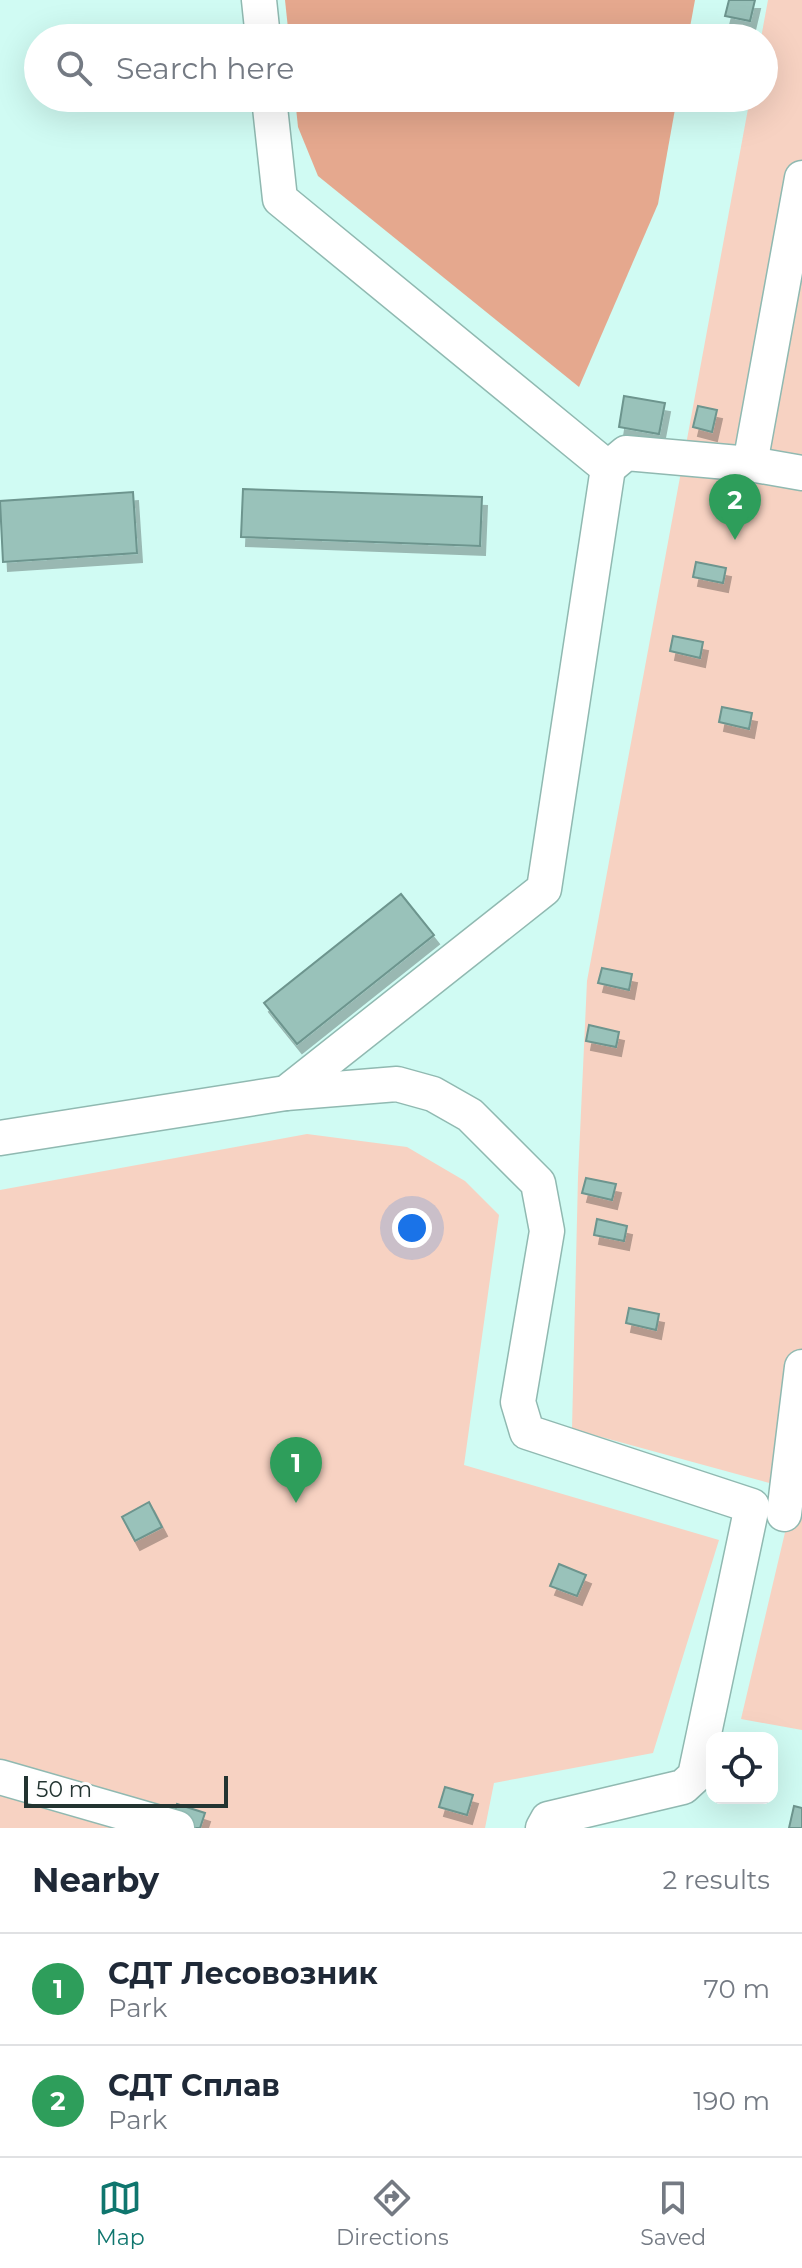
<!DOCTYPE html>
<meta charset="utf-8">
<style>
:root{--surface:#fff;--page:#f2f2f3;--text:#1f2937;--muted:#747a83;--line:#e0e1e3;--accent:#0f766e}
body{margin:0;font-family:Montserrat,sans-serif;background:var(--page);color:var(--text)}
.controls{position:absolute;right:24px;bottom:24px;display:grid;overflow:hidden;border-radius:16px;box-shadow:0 8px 32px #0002}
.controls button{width:72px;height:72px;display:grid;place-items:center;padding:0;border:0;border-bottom:2px solid var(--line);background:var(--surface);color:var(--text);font:40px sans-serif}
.scale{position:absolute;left:24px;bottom:20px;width:204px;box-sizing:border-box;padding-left:8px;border:4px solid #233431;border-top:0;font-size:22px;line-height:28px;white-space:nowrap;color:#233431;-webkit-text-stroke:6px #fefefe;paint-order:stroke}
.you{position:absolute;left:412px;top:1228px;width:28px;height:28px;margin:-20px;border:6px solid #fff;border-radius:50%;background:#1a73e8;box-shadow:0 0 0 12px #1a73e833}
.badge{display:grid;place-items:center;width:52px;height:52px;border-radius:50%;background:var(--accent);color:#fff;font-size:26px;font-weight:700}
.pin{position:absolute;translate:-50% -66px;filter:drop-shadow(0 2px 4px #0008)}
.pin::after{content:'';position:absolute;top:42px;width:28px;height:24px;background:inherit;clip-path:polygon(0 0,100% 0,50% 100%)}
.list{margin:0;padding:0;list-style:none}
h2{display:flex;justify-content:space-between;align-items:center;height:104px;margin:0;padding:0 32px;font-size:34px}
h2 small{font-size:26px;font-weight:400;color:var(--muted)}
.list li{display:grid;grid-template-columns:52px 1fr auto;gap:24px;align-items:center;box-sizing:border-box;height:112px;padding:0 32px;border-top:2px solid var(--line)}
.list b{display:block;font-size:30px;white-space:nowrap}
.list p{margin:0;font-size:26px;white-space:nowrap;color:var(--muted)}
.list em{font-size:26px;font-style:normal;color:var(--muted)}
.icon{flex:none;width:44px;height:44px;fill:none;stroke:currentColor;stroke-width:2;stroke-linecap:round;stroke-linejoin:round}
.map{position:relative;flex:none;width:802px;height:1828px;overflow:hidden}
.search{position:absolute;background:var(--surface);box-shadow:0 8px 32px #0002;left:24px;right:24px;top:24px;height:88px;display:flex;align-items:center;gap:20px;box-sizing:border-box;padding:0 28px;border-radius:44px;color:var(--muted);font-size:30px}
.sheet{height:328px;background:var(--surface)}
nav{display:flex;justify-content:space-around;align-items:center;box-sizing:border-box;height:112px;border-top:2px solid var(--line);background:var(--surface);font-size:22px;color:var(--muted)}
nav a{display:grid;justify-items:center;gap:4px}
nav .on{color:var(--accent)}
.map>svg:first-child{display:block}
.green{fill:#f7d2c2}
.forest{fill:#e5a88e}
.building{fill:#99c2ba;stroke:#6d958e;stroke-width:2;filter:url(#shadow)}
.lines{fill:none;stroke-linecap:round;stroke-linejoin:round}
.minor-casing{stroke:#90b9b1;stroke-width:37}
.minor{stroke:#fff;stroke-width:34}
</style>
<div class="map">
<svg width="802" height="1828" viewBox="0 0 802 1828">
<defs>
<filter id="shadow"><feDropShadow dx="5" dy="9" stdDeviation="0" flood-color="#0004"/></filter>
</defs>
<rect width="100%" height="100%" fill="#d0fbf3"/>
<!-- green -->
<g class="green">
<path d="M768,0H802V1730L741,1719L795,1490L572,1429L578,1177L587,981L750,98H764V38H761Z"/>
<path d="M307,1134L407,1147L465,1181L499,1215L464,1465L719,1540L653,1753L494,1783L485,1828H0V1190Z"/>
</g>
<!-- forest -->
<g class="forest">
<path d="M285,0H695L688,38H289Z"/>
<path d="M295,98H677L658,204L579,387L318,176L298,127Z"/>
</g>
<!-- building -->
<g class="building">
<path d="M729,0H755L750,21L725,16Z"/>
<path d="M624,396L665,403L659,434L619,427Z"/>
<path d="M698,406L717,410L712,432L693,427Z"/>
<path d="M243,489L482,497L480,546L241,537Z"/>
<path d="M133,492L137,553L3,562L0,501Z"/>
<path d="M696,562L726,568L723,583L693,577Z"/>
<path d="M673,636L703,642L700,658L670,651Z"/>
<path d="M722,707L752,713L749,729L719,722Z"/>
<path d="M401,894L434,935L297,1044L264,1003Z"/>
<path d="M602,968L632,974L629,990L598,983Z"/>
<path d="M589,1025L619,1032L616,1047L586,1041Z"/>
<path d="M586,1178L616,1184L612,1200L582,1193Z"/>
<path d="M597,1219L627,1226L624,1241L594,1235Z"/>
<path d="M629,1308L659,1314L656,1330L626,1323Z"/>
<path d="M149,1502L162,1527L135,1541L122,1517Z"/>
<path d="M559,1564L586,1575L577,1596L550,1586Z"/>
<path d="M445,1787L473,1795L467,1815L439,1807Z"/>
<path d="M177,1804L205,1813L200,1828H185L171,1824Z"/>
<path d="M794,1806L802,1808V1828H789Z"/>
</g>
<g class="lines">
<defs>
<g id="minor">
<path d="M259,0L263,38"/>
<path d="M750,464L802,178"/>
<path d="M608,468L626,453L750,464L802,473"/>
<path d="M286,1093L397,1084L433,1094L470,1115L538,1183L547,1231L518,1402L527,1432L752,1506L695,1776L683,1787L548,1819L543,1828"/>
<path d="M0,1138L286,1093L544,889L608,468L280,199L269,98"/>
<path d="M784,1514L802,1367"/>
<path d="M0,1777L177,1828"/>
</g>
</defs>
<!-- minor casing -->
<use href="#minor" class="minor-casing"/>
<!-- minor -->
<use href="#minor" class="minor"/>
</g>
</svg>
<div class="controls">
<button><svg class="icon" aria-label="locate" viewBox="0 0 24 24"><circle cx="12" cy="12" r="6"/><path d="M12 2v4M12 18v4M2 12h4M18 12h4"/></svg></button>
</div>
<div class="scale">50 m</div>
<div class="you"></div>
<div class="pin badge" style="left:296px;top:1503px;background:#2e9e5b">1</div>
<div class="pin badge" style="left:735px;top:540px;background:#2e9e5b">2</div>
<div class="search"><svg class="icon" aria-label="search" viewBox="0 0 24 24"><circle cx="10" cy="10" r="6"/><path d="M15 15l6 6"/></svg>Search here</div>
</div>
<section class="sheet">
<h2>Nearby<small>2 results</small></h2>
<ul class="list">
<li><span class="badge" style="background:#2e9e5b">1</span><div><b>СДТ Лесовозник</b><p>Park</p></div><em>70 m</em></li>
<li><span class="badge" style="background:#2e9e5b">2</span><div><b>СДТ Сплав</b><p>Park</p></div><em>190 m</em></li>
</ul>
</section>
<nav>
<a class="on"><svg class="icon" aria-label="map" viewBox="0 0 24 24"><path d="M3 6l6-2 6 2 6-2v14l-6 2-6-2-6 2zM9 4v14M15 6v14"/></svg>Map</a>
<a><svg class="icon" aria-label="directions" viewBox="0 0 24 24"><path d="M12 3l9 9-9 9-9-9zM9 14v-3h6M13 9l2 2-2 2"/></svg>Directions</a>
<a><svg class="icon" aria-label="saved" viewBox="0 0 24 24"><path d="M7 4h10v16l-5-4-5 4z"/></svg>Saved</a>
</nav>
